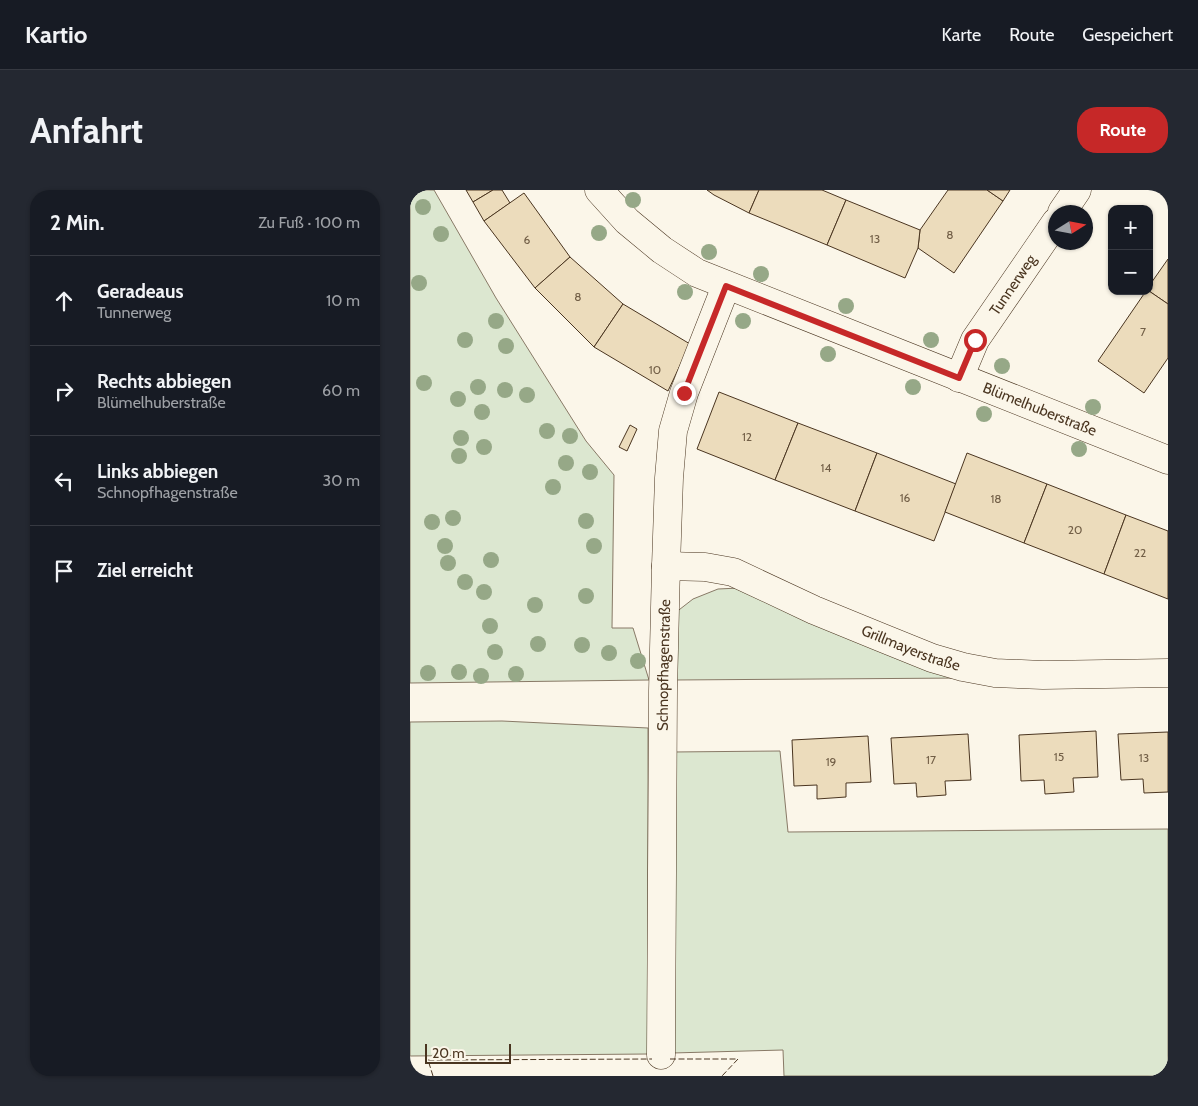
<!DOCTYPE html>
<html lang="de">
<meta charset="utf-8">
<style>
:root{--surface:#171b24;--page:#242831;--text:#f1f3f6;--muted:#9ea1a6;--line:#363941;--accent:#c62828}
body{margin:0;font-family:Cabin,sans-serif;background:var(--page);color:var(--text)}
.controls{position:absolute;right:15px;top:15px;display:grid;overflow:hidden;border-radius:10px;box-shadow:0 1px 4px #0004}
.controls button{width:45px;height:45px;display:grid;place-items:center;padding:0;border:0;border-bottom:1px solid var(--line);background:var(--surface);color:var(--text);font:25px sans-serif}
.compass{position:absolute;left:638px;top:15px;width:45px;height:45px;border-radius:50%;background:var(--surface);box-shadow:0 1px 4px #0004;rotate:79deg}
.scale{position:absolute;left:15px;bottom:12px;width:86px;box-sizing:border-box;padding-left:5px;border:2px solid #4a3520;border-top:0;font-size:14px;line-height:18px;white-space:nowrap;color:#4a3520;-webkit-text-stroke:4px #fbf6e9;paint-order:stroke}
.stop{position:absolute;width:15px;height:15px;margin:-11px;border:4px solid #c62828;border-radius:50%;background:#fff}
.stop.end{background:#c62828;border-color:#fff;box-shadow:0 1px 5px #0008}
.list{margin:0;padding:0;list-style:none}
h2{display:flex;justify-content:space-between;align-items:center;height:65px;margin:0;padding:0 20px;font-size:21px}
h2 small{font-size:16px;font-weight:400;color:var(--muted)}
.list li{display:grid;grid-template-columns:32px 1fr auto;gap:15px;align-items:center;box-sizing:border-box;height:90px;padding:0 20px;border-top:1px solid var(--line)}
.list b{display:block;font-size:19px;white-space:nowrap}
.list p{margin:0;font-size:16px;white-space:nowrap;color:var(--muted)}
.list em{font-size:16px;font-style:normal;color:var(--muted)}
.icon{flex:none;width:28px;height:28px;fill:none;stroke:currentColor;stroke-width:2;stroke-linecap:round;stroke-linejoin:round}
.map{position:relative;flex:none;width:758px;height:886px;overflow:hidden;border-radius:20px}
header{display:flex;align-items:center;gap:30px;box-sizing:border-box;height:70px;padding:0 25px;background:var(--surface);border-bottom:1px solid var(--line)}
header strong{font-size:24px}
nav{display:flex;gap:28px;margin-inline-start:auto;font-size:18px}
.intro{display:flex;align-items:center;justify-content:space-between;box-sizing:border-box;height:120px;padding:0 30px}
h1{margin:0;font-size:35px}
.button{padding:12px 22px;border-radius:20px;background:var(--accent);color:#fff;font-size:18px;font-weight:700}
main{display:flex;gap:30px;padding:0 30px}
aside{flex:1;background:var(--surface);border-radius:20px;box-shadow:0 1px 4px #0004}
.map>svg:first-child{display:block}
.green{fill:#dce7d0;stroke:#887966}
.building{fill:#ecdcbc;stroke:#4a3520}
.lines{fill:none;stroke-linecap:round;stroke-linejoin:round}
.minor-casing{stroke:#4a3520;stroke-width:29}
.minor{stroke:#fbf6e9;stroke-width:28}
.fence{stroke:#4a3520;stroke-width:1;stroke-dasharray:6 2.5;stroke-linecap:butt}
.tree{fill:#96a887}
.route{stroke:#c62828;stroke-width:6}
.labels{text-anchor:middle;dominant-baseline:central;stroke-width:4;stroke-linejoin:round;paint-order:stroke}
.number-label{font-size:12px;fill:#725f47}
.street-label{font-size:15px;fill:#4a3520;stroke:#fbf6e9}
</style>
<header>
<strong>Kartio</strong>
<nav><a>Karte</a><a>Route</a><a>Gespeichert</a></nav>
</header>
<div class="intro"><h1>Anfahrt</h1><a class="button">Route</a></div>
<main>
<aside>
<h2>2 Min.<small>Zu Fuß · 100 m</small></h2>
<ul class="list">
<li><svg class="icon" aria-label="ahead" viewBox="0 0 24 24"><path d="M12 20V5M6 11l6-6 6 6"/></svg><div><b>Geradeaus</b><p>Tunnerweg</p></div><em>10 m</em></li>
<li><svg class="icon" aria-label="right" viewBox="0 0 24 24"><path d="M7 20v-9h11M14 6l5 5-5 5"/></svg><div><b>Rechts abbiegen</b><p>Blümelhuberstraße</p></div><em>60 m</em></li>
<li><svg class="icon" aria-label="left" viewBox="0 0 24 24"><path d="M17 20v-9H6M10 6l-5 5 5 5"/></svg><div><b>Links abbiegen</b><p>Schnopfhagenstraße</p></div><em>30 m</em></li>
<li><svg class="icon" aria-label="arrive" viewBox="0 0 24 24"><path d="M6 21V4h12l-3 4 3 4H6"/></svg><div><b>Ziel erreicht</b></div></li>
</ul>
</aside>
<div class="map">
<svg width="758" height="886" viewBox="0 0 758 886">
<rect width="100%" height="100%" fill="#fbf6e9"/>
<!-- green -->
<g class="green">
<path d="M0,0H24L86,108L176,251L204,285L202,438H223L239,490L0,493Z"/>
<path d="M329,398L554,488L264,490L265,423L283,409L308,399Z"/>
<path d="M92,531L238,538V864L0,866V532Z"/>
<path d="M370,561L378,642L758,639V886H374L373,860L262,863V562Z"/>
</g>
<!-- building -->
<g class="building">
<path d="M56,0H83L63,12Z"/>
<path d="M83,0H92L100,13L74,31L63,12Z"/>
<path d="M297,0H349L339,23L304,5Z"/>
<path d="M349,0H412L436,10L417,55L339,23Z"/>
<path d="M538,0H577L593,11L544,83L508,58L510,40Z"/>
<path d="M577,0H600L593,11Z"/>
<path d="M114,3L160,67L125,98L74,31Z"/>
<path d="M436,10L510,40L508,58L495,88L417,55Z"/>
<path d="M160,67L213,114L184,157L125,98Z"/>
<path d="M758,69V114L739,101V96Z"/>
<path d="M736,101H739L758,114V168L734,203L688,171Z"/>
<path d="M213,114L280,154L258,201L184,157Z"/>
<path d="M309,202L388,233L365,290L287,259Z"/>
<path d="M388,233L467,263L445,321L365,290Z"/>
<path d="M220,235L227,239L217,261L209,257Z"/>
<path d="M467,263L546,294L524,351L445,321Z"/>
<path d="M557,263L637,294L614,353L535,322Z"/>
<path d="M637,294L716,325L694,384L614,353Z"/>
<path d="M716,325L758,341V409L694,384Z"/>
<path d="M686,541L688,587L663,588L664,602L635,604L634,590L611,591L609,545Z"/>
<path d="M758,542V602L734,603L733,589L711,590L708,544Z"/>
<path d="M558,544L561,590L535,591L536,605L507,607L506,593L484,594L481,548Z"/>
<path d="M458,546L461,592L436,593V607L407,609V595L384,596L382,550Z"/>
</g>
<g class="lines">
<defs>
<g id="minor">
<path id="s1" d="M189,0L217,31L252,60L287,83L758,270"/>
<path d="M652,22L667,0"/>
<path id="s2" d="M549,188L565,150L646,32"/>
<path id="s3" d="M256,376L295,377L323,382L404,420L470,447L522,468L553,477L585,483L633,485L758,483"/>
<path id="s4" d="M251,865L253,501L256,376L259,288L263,241L274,203L316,96"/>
</g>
</defs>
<!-- minor casing -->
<use href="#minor" class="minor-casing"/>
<!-- minor -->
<use href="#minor" class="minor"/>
<!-- fence -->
<g class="fence">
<path d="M260,869H328L312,886"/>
<path d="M23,886L18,870L242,869"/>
</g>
</g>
<!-- trees -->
<g class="tree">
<circle cx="223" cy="10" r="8"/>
<circle cx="13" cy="17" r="8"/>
<circle cx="189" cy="43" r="8"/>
<circle cx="31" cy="44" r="8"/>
<circle cx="299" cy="62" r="8"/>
<circle cx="351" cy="84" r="8"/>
<circle cx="9" cy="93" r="8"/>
<circle cx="275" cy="102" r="8"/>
<circle cx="436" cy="116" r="8"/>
<circle cx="86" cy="131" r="8"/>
<circle cx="333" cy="131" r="8"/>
<circle cx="55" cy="150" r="8"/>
<circle cx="521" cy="150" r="8"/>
<circle cx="96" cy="156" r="8"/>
<circle cx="418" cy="164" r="8"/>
<circle cx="592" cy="176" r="8"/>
<circle cx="14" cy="193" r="8"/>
<circle cx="68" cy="197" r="8"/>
<circle cx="503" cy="197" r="8"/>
<circle cx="95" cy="200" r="8"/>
<circle cx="117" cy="205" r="8"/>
<circle cx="48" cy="209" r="8"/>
<circle cx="683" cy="217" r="8"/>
<circle cx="72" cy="222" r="8"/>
<circle cx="574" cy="224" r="8"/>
<circle cx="137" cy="241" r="8"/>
<circle cx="160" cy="246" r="8"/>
<circle cx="51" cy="248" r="8"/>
<circle cx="74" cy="257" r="8"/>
<circle cx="669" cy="259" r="8"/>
<circle cx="49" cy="266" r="8"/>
<circle cx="156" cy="273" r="8"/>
<circle cx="180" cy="282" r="8"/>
<circle cx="143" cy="297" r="8"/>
<circle cx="43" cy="328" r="8"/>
<circle cx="176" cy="331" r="8"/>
<circle cx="22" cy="332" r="8"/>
<circle cx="35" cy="356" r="8"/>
<circle cx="184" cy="356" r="8"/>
<circle cx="81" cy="370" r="8"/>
<circle cx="38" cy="373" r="8"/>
<circle cx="55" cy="392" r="8"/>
<circle cx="74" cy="402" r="8"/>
<circle cx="176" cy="406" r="8"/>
<circle cx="125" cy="415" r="8"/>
<circle cx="80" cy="436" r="8"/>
<circle cx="128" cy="454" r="8"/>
<circle cx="172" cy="455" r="8"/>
<circle cx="85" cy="462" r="8"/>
<circle cx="199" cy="463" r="8"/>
<circle cx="228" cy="471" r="8"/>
<circle cx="49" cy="482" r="8"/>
<circle cx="18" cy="483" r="8"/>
<circle cx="106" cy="484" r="8"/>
<circle cx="71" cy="486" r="8"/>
</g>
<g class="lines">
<!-- route -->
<path class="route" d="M274,203L316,96L549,188L565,150"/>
</g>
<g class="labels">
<!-- number labels -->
<g class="number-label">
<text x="540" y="44">8</text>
<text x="465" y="48">13</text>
<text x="117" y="49">6</text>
<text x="168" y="106">8</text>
<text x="733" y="141">7</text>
<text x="245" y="179">10</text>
<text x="337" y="246">12</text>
<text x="416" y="277">14</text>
<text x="495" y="307">16</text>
<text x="586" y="308">18</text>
<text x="665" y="339">20</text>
<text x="730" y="362">22</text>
<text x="649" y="566">15</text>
<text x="734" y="567">13</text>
<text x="521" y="569">17</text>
<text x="421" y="571">19</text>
</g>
<!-- street labels -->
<g class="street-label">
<text stroke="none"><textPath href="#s2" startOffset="108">Tunnerweg</textPath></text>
<text stroke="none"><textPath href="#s1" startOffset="498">Blümelhuberstraße</textPath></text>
<text stroke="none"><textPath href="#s3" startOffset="261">Grillmayerstraße</textPath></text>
<text stroke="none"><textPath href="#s4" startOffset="390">Schnopfhagenstraße</textPath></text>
</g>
</g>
</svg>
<div class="controls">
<button>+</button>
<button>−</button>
</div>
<svg class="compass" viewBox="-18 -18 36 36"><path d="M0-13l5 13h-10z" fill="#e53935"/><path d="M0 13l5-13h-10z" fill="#9ea1a6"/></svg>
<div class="scale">20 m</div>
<div class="stop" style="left:565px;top:150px"></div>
<div class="stop end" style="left:274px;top:203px"></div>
</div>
</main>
